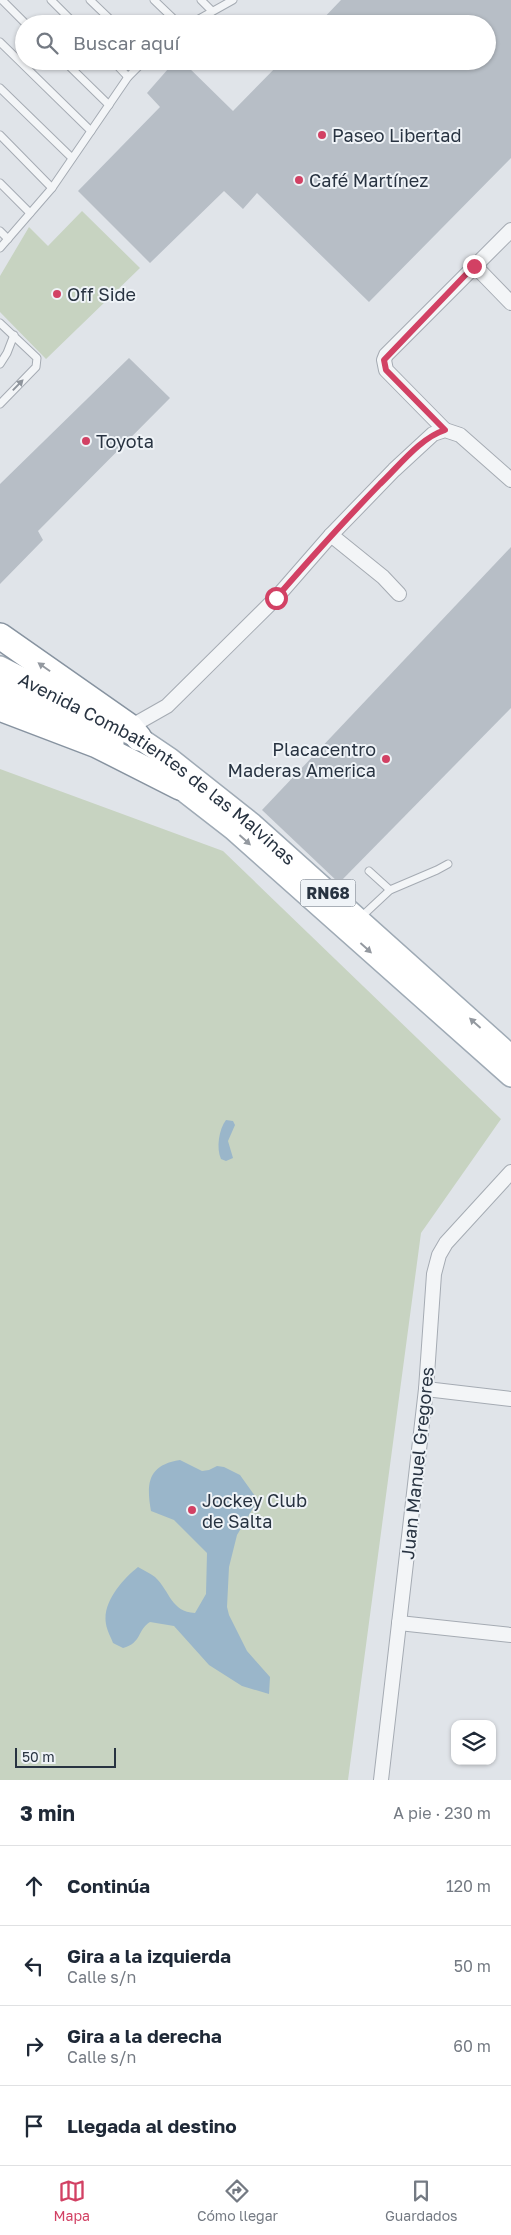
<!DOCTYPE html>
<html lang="es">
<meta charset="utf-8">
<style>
:root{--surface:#fff;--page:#f2f2f3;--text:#1f2937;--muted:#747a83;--line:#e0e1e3;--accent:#d24164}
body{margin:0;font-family:"Golos Text",sans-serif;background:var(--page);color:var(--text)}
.controls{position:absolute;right:15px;bottom:15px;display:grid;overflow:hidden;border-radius:10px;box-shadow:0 1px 4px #0004}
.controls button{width:45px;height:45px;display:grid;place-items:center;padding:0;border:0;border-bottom:1px solid var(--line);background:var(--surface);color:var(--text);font:25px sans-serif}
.scale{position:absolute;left:15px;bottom:12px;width:101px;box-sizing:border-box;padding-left:5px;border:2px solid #283341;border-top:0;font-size:14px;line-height:18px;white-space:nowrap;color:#283341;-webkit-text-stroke:4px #eff3f7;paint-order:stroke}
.stop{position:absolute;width:15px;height:15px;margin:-11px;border:4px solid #d24164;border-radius:50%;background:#fff}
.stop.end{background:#d24164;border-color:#fff;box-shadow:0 1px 5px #0008}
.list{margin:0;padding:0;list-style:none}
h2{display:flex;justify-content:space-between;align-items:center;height:65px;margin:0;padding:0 20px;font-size:21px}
h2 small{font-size:16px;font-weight:400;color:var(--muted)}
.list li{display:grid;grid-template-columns:32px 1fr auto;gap:15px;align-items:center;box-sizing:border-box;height:80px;padding:0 20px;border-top:1px solid var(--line)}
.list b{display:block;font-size:19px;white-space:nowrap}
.list p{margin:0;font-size:16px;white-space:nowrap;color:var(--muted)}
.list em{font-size:16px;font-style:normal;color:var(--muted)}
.icon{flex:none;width:28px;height:28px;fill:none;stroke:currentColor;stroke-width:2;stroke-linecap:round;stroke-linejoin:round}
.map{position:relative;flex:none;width:511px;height:1780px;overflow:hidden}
.search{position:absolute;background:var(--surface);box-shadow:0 1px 4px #0004;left:15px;right:15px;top:15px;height:55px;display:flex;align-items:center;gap:12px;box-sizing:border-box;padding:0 18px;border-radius:28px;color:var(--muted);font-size:19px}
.sheet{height:385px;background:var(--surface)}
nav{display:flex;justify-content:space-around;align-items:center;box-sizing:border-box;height:70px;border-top:1px solid var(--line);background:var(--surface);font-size:14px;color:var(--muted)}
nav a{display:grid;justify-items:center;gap:2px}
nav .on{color:var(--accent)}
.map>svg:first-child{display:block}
.green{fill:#c7d3c1}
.water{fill:#9ab6ca}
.building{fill:#b7bec6}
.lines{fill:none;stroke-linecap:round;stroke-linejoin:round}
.lane-casing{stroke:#a5abb3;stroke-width:9}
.street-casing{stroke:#a5abb3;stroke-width:16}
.primary-casing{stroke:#9faab5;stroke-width:24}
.highway-casing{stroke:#8793a0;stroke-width:28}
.lane{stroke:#f3f5f7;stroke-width:7}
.street{stroke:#f3f5f7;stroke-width:14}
.primary{stroke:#fff;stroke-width:21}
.highway{stroke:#fff;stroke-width:25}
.oneway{fill:#8e949c}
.oneway2{fill:#9499a0}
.route{stroke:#d24164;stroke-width:6}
.poi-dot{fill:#d24164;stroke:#eff3f7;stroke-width:2}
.labels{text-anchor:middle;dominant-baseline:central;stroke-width:4;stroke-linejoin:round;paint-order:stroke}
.shield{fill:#eff3f7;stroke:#646d78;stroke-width:1}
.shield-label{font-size:16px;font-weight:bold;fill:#283341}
.poi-label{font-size:18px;fill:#283341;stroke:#eff3f7;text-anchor:start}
.street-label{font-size:18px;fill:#283341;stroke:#eff3f7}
</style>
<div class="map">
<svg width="511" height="1780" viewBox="0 0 511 1780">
<rect width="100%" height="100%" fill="#e0e4e9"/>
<!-- green -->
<g class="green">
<path d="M82,211L140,268L46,359L0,312V276L29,227L48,246Z"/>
<path d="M0,769L223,851L501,1119L421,1233L348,1780H0Z"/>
</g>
<!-- water -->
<g class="water">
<path d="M226,1120L233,1121L235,1125L228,1141L233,1158L226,1161L221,1159C216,1148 219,1129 226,1120Z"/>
<path d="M180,1460L202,1471L209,1470L217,1466L224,1467L240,1475L255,1496V1505L237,1535L229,1567L227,1607L229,1615L247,1651L270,1677L269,1694L242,1686L209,1665L174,1626L150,1622C137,1630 142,1643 123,1648L113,1643C111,1637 107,1631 106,1624C102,1602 123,1579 138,1567C143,1570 150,1573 155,1577C170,1591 171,1612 195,1613L206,1594L207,1553L174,1520L151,1511C146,1483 148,1465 180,1460Z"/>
</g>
<!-- building -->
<g class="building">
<path d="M341,0H511V158L369,302L257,193L243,209L224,191L150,263L78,191L160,107L147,93L175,61H182L233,111L282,61H487V24H318Z"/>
<path d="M129,358L170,398L38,531L43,540L0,584V484Z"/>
<path d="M511,547V708L339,883L262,810Z"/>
</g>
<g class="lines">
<defs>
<g id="lane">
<path d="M2,0L26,24"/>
<path d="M51,0L75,24"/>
<path d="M90,0L115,24"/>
<path d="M154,0L179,24"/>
<path d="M201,0L212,11"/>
<path d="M190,24L233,0"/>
<path d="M0,42L91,131"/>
<path d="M64,61L109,105"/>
<path d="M113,61L128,77"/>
<path d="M0,88L72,158"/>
<path d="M0,135L52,188"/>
<path d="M0,183L30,213"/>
<path d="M0,231L8,239"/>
<path d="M0,248L52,188L128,77L144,61"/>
<path d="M0,323L37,358L36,367L0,404"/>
<path d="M0,364L7,353L14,335"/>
<path d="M369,871L390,890"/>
<path d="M360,918L390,890L437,870L448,864"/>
</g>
<g id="street">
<path d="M475,266L511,303"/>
<path d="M445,430L386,370L384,360L386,355L511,230"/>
<path d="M331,535L383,577L399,594"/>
<path d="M130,727L167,706L276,598L331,535L394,470L433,434L445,430L460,435L511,480"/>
<path d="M426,1389L511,1399"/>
<path d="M399,1623L511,1635"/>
<path d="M381,1780L426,1389L434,1274L439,1255L446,1243L511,1172"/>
</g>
<g id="primary">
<path id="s1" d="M0,667L139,738L170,759L252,824L511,1056"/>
<path d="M0,685L91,729L113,743"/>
<path d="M166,777L233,829L511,1076"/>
</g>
<g id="highway">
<path d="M0,636L130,727L139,738"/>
<path d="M0,708L97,745L180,787"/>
</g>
</defs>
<!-- lane casing -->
<use href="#lane" class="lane-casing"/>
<!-- street casing -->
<use href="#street" class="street-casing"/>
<!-- primary casing -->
<use href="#primary" class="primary-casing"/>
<!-- highway casing -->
<use href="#highway" class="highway-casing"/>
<!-- lane -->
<use href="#lane" class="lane"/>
<!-- street -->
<use href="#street" class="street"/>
<!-- primary -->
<use href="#primary" class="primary"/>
<!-- highway -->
<use href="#highway" class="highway"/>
</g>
<!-- one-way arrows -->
<defs><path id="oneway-solid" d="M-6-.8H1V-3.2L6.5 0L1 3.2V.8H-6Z" transform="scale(1.25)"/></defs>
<use class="oneway" href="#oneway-solid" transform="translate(18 385) rotate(-46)"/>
<g class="oneway2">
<use href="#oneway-solid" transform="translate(44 667) rotate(-145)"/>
<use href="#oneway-solid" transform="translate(245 840) rotate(42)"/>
<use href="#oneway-solid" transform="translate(366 948) rotate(42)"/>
<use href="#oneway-solid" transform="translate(475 1023) rotate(-138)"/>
</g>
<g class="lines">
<!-- route -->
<path class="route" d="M276,598C310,559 344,521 380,484C399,466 420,438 445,430L386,370L384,360L474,266"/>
</g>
<!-- markers -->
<g class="poi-dot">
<circle cx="322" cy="135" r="5"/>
<circle cx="299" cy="180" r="5"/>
<circle cx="57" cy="294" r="5"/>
<circle cx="86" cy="441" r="5"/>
<circle cx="386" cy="759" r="5"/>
<circle cx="192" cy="1510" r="5"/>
</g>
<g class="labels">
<!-- shield labels -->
<rect class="shield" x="300.5" y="879.5" width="55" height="27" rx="4"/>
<g class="shield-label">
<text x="328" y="893">RN68</text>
</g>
<!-- poi labels -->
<g class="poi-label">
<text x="332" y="135">Paseo Libertad</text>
<text x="309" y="180">Café Martínez</text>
<text x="67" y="294">Off Side</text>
<text x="96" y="441">Toyota</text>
<text x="376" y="749" text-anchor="end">Placacentro<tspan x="376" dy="21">Maderas America</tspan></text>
<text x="202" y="1500">Jockey Club<tspan x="202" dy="21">de Salta</tspan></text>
</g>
<!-- street labels -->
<g class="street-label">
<text stroke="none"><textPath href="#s1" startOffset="188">Avenida Combatientes de las Malvinas</textPath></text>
<text transform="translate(417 1463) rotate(-84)">Juan Manuel Gregores</text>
</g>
</g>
</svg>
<div class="controls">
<button><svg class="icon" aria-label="layers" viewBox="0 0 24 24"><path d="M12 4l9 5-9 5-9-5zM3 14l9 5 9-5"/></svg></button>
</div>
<div class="scale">50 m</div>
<div class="stop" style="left:276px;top:598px"></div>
<div class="stop end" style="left:474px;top:266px"></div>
<div class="search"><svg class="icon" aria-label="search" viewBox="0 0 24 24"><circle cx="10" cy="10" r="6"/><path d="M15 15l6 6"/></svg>Buscar aquí</div>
</div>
<section class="sheet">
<h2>3 min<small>A pie · 230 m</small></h2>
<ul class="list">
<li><svg class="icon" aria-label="ahead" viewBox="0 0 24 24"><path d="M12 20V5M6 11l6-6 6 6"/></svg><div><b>Continúa</b></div><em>120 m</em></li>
<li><svg class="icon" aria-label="left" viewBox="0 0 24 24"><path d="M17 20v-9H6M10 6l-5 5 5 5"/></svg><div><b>Gira a la izquierda</b><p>Calle s/n</p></div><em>50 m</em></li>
<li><svg class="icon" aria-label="right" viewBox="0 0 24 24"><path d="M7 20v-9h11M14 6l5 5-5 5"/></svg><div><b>Gira a la derecha</b><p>Calle s/n</p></div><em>60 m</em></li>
<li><svg class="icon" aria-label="arrive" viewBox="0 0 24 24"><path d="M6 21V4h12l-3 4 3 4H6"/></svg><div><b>Llegada al destino</b></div></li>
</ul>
</section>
<nav>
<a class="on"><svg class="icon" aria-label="map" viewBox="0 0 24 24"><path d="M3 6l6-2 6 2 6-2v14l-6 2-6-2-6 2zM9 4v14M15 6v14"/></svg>Mapa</a>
<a><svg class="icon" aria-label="directions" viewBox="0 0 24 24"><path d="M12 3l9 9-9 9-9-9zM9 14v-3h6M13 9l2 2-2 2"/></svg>Cómo llegar</a>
<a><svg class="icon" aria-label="saved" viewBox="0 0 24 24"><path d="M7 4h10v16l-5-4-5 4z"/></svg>Guardados</a>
</nav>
